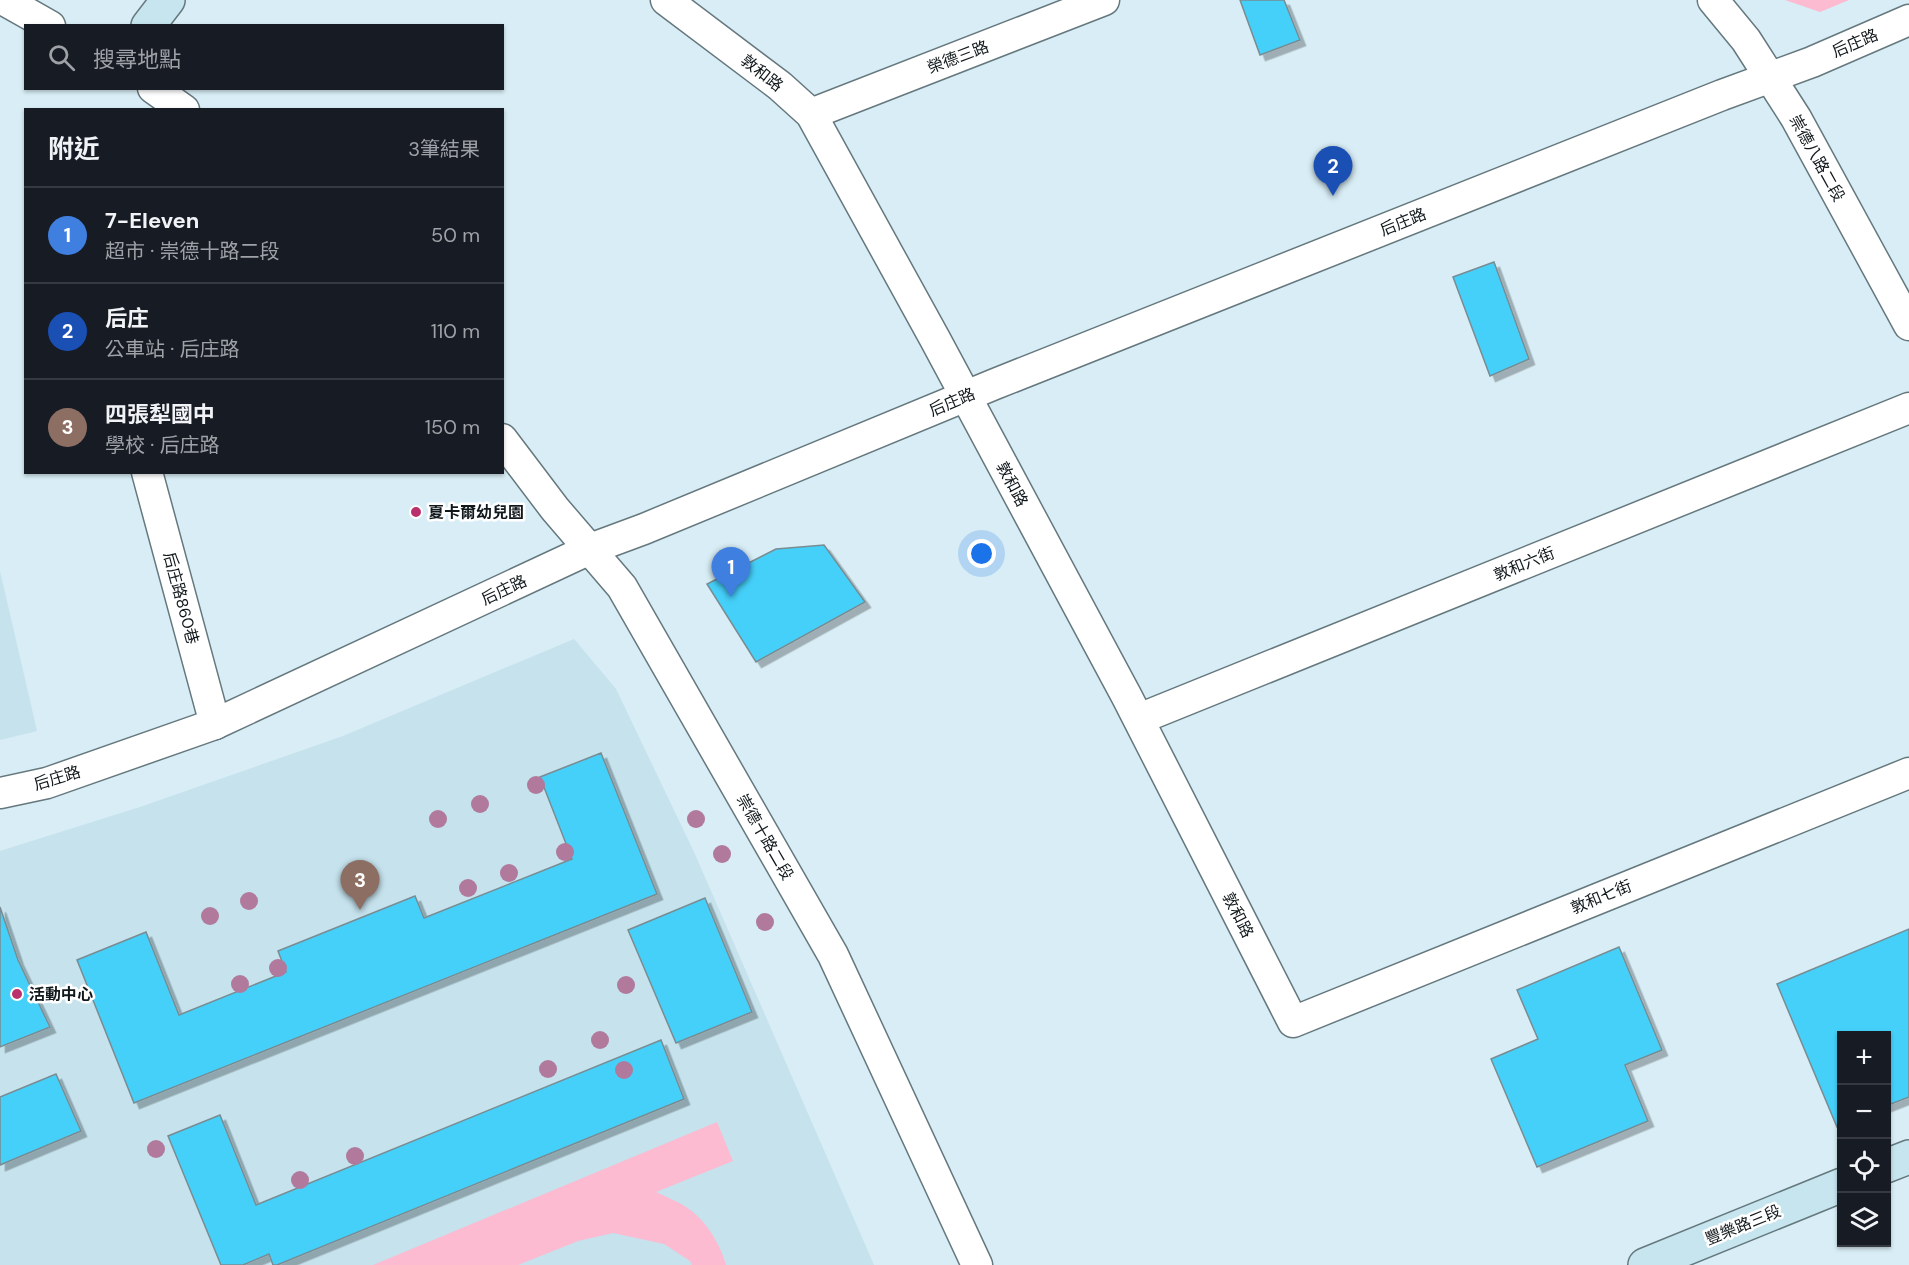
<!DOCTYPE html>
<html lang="zh-TW">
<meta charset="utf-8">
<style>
:root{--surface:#171b24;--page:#242831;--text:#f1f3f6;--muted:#9ea1a6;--line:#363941;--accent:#b45309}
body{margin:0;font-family:"DM Sans","Noto Sans TC",sans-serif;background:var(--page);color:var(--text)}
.controls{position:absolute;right:18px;bottom:18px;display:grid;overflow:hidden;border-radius:0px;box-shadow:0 2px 4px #0004}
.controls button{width:54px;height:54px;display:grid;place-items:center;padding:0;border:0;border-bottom:2px solid var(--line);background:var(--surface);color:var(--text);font:30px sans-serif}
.you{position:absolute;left:982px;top:554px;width:21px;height:21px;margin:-15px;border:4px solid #fff;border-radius:50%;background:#1a73e8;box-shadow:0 0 0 9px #1a73e833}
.badge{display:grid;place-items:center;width:39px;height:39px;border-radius:50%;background:var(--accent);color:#fff;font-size:20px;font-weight:700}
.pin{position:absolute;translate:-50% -50px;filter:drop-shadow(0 2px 3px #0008)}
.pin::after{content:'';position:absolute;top:32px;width:21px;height:18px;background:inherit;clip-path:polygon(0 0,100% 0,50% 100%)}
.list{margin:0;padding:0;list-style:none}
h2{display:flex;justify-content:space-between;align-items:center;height:78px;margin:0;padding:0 24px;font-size:26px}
h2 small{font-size:20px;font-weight:400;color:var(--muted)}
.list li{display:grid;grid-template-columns:39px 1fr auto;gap:18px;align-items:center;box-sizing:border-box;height:96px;padding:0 24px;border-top:2px solid var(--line)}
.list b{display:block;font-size:22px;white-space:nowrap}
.list p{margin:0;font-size:20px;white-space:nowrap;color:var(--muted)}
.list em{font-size:20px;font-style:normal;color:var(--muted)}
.icon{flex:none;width:33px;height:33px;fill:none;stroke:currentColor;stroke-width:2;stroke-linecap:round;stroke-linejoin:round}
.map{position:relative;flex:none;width:1909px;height:1265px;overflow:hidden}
.search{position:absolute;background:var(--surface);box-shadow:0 2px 4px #0004;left:24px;top:24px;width:480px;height:66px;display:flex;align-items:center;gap:15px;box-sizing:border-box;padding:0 21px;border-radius:0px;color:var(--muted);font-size:22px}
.panel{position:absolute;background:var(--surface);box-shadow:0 2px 4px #0004;left:24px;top:108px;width:480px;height:366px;border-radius:0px}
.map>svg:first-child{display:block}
.built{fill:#c5e2ed}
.green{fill:#fcbbd0}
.building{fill:#45d0fa;stroke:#798c93;stroke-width:1.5;filter:url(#shadow)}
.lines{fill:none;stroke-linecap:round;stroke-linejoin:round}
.street-casing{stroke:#65787e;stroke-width:33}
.secondary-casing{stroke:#65787e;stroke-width:36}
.street{stroke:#fff;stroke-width:30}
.secondary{stroke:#c6e5ee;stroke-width:33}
.tree{fill:#b1799b}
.poi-dot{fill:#b9306d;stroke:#fff;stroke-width:2}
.labels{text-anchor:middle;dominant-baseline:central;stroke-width:5;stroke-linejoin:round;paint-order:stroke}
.street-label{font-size:16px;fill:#11181b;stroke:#fff}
.poi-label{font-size:16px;font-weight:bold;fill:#11181b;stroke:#fff;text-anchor:start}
</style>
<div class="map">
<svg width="1909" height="1265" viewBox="0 0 1909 1265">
<defs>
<filter id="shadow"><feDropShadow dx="5.5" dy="5.5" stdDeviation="0" flood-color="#0004"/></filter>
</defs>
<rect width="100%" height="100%" fill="#d8edf5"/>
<!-- built -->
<g class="built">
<path d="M0,571L37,731L0,740Z"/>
<path d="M574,639L616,689L694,852L874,1265H0V851L140,807L343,736Z"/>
</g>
<!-- green -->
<g class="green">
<path d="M1785,0H1849L1820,12Z"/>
<path d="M717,1122L733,1161L656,1192C666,1197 677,1201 686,1207C705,1219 720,1243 726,1265H692L690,1261L664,1244L613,1233L578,1241L518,1265H373Z"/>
</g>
<!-- building -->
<g class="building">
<path d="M1240,0H1284L1300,40L1260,55Z"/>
<path d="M1494,262L1529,359L1490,376L1453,277Z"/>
<path d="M824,545L865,602L756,662L707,584L776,549Z"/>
<path d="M601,753L657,894L134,1103L77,960L146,932L179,1015L286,972L278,951L415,896L424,918L572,859L540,777Z"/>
<path d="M705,898L752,1012L676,1043L628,930Z"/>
<path d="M0,907L18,960L50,1027L0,1047Z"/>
<path d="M1909,929V1097L1886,1106V1036H1842V1125L1837,1127L1777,984Z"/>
<path d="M1619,947L1662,1050L1625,1065L1648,1121L1537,1167L1491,1059L1538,1039L1517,990Z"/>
<path d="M661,1040L684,1099L277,1265H273L269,1254L243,1265H221L168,1136L220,1115L256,1205Z"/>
<path d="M56,1074L81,1131L0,1165V1097Z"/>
</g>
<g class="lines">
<defs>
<g id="street">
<path d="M4,0L50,26"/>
<path d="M666,0L780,86L811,114L935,339L1127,697L1293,1022L1909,773"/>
<path d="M1713,0L1746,40L1796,118L1909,325"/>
<path d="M153,88L184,110"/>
<path d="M811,114L1104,0"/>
<path d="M502,439L555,509L622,587L833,955L977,1265"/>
<path d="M147,472L215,724"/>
<path d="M1139,719L1909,408"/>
<path d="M0,793L47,783L215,724L590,549L644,529L995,384L1722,95L1812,62L1909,20"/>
</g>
<g id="secondary">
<path d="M148,26L168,0"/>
<path d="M1886,1166L1909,1157"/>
<path d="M1645,1265L1842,1185"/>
</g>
</defs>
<!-- street casing -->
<use href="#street" class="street-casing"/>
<!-- secondary casing -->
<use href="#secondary" class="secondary-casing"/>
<!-- street -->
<use href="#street" class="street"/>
<!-- secondary -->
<use href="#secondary" class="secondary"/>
</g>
<!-- trees -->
<g class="tree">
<circle cx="536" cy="785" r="9"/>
<circle cx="480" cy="804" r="9"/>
<circle cx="438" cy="819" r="9"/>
<circle cx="696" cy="819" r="9"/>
<circle cx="565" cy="852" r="9"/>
<circle cx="722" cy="854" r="9"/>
<circle cx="509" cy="873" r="9"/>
<circle cx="468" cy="888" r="9"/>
<circle cx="249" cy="901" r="9"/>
<circle cx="210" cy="916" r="9"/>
<circle cx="765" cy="922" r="9"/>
<circle cx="278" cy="968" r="9"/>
<circle cx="240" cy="984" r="9"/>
<circle cx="626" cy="985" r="9"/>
<circle cx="600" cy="1040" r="9"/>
<circle cx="548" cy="1069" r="9"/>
<circle cx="624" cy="1070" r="9"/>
<circle cx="156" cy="1149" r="9"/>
<circle cx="355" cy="1156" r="9"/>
<circle cx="300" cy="1180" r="9"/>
</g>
<!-- markers -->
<g class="poi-dot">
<circle cx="416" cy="512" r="6"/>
<circle cx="17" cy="994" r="6"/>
</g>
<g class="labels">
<!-- street labels -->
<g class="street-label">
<text transform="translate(1855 43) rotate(-23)">后庄路</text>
<text transform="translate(958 57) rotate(-21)">榮德三路</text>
<text transform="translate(762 73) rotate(38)">敦和路</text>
<text transform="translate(1817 158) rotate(61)">崇德八路二段</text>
<text transform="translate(1403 222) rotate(-22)">后庄路</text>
<text transform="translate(952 402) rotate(-23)">后庄路</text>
<text transform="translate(1012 484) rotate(62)">敦和路</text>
<text transform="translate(1524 564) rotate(-22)">敦和六街</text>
<text transform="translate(504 590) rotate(-25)">后庄路</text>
<text transform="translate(181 598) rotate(75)">后庄路860巷</text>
<text transform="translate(57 778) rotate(-17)">后庄路</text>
<text transform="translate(765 837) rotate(60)">崇德十路二段</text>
<text transform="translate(1601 897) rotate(-22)">敦和七街</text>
<text transform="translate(1238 915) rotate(63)">敦和路</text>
<text transform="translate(1743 1225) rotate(-22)">豐樂路三段</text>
</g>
<!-- poi labels -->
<g class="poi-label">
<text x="428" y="512">夏卡爾幼兒園</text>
<text x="29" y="994">活動中心</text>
</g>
</g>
</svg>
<div class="controls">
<button>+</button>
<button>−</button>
<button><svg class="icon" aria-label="locate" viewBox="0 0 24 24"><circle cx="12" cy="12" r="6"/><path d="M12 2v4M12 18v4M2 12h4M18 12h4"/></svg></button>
<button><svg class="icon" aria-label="layers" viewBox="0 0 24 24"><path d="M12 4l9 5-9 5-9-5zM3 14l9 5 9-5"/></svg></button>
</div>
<div class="you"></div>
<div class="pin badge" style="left:731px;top:597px;background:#3f7fe0">1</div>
<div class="pin badge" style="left:1333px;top:196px;background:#1a4fb4">2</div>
<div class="pin badge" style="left:360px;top:910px;background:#8d6e63">3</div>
<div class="search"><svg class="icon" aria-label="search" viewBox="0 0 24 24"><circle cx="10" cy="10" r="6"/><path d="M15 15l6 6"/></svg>搜尋地點</div>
<section class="panel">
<h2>附近<small>3筆結果</small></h2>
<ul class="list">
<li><span class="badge" style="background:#3f7fe0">1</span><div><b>7-Eleven</b><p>超市 · 崇德十路二段</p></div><em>50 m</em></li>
<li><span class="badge" style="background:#1a4fb4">2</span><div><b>后庄</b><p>公車站 · 后庄路</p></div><em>110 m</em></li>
<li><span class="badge" style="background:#8d6e63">3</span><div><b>四張犁國中</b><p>學校 · 后庄路</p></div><em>150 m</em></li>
</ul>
</section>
</div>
